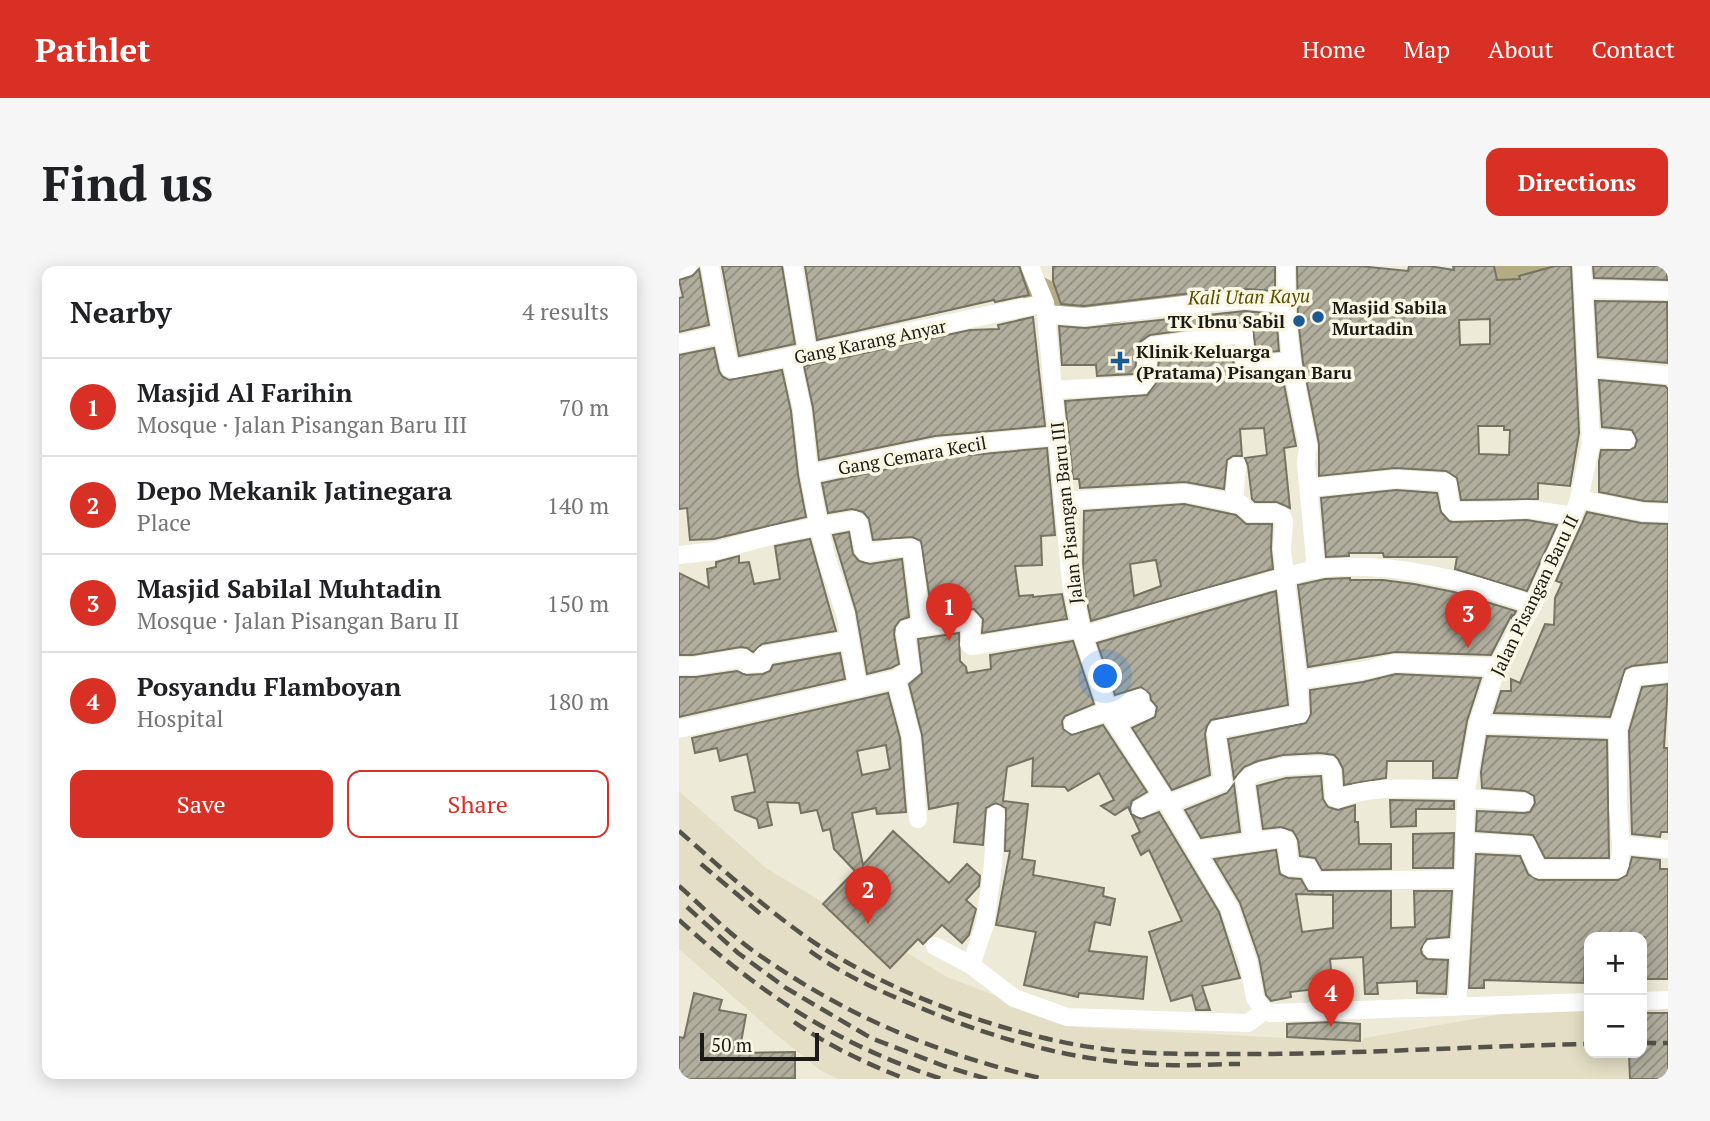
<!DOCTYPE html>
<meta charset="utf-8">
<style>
:root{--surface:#fff;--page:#f6f6f6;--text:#202124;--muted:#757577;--line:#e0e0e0;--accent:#d93025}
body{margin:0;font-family:"PT Serif",serif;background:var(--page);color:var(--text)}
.controls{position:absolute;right:21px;bottom:21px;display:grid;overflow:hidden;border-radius:14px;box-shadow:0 4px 18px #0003}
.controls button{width:63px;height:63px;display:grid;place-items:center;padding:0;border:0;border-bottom:2px solid var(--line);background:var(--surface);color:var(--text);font:35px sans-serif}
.scale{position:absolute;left:21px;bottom:18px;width:119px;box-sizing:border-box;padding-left:7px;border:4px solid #1b1a14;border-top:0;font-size:19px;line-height:24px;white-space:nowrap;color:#1b1a14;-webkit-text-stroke:5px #faf7e5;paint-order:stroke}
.you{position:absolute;left:427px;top:411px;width:24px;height:24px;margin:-18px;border:5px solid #fff;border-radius:50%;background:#1a73e8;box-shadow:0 0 0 10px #1a73e833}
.badge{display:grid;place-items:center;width:46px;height:46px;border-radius:50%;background:var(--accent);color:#fff;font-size:23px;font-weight:700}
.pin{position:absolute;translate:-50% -58px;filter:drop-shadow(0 2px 4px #0008)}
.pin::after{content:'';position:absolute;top:37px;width:24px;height:21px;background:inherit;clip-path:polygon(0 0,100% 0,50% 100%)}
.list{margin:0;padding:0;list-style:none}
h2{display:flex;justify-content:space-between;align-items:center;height:91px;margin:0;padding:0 28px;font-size:30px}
h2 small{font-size:23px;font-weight:400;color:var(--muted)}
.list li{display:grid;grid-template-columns:46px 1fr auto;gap:21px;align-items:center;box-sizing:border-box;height:98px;padding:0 28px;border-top:2px solid var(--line)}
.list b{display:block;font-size:26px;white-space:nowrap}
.list p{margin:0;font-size:23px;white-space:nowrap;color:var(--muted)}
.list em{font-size:23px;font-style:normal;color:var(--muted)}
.actions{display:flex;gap:14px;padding:21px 28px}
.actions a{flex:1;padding:16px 0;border:2px solid var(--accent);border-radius:14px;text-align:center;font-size:24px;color:var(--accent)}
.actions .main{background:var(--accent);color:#fff}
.map{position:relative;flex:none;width:989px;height:813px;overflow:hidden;border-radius:14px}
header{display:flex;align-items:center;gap:42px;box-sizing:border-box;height:98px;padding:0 35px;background:var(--accent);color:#fff}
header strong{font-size:33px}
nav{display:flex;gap:38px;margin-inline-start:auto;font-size:24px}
.intro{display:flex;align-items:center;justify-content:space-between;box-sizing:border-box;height:168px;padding:0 42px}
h1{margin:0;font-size:49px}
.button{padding:18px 32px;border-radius:14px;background:var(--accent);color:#fff;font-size:24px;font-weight:700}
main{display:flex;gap:42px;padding:0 42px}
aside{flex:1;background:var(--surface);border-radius:14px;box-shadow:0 4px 18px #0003}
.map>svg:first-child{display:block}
.built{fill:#e3dec5}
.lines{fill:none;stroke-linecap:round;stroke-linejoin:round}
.river{stroke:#b4ac83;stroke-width:28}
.building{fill:url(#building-hatch);stroke:#767363;stroke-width:2;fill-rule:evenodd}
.minor{stroke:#fff;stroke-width:18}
.rail{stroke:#545349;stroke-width:4.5;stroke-dasharray:14 7;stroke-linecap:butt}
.poi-dot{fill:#1c5b91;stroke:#faf7e5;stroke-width:2.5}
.labels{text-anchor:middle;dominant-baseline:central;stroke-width:7;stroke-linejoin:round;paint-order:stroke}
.poi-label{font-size:18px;font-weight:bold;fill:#1b1a14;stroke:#faf7e5;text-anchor:start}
.street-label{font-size:18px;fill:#1b1a14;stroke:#faf7e5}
.water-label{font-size:19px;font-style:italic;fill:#594d00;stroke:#faf7e5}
</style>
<header>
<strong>Pathlet</strong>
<nav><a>Home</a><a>Map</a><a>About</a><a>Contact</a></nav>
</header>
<div class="intro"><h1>Find us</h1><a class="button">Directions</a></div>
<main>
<aside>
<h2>Nearby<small>4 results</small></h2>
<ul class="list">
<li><span class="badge">1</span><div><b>Masjid Al Farihin</b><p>Mosque · Jalan Pisangan Baru III</p></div><em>70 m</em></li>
<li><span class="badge">2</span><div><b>Depo Mekanik Jatinegara</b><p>Place</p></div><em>140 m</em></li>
<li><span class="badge">3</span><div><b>Masjid Sabilal Muhtadin</b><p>Mosque · Jalan Pisangan Baru II</p></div><em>150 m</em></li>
<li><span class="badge">4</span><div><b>Posyandu Flamboyan</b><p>Hospital</p></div><em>180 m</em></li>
</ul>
<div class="actions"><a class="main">Save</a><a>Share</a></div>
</aside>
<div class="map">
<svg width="989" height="813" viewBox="0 0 989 813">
<defs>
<pattern id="building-hatch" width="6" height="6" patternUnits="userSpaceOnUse" patternTransform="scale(1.75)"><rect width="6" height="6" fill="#b1ae9d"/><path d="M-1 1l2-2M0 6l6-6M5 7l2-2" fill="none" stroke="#8f8d7f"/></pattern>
</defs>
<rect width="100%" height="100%" fill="#edead8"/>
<!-- built -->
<path class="built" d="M0,525L87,602L268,711L398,761L682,776L685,772L893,736H910V787H963V736H989V813H159L141,804L93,765L0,683Z"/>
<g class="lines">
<!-- river -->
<g class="river">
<path d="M325,0L353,21L400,44H432L457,39L471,33L512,32"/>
<path d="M782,24L867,0"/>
</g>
</g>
<!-- building -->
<g class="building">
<path d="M43,0H103L116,78L60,90Z"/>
<path d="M126,0H340L350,29L316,36L315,34L138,74Z"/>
<path d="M374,0H596V25L566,23L529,25L405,40L382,38L374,15Z"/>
<path d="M618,0H680L729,5L730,0H750L775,4L774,0H815L818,14L841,13L840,10L876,0H892L900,167L891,220L859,217V233L782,234L778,212L767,205L716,202L640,210V178L624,97L619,53ZM811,53V78L781,79L780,54ZM799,160H825V164H831L830,189L800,188Z"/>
<path d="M914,0H988V14L915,12Z"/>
<path d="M20,3L30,59L0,66V32L4,31L0,14L13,10Z"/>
<path d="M916,35L988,36L989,97L919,91Z"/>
<path d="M566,45L597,48L600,85L577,87L574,63L569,58L560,57L471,69L461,76L458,82L456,108L418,110L417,99H383L380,60L406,62Z"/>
<path d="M354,51L366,160L256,170L140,194L134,142L125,100L291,64L320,63L319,59Z"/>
<path d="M554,81L555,101L561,110L567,111L603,108L617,180L605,182L611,242L598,236H576L573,233L569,200L566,192L588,189L585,162L561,163L563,190H554L548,194L545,223L506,216L401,222L400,213H394L386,135L468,129L478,116L480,91Z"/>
<path d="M35,82L40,105L43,110L50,114L103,104L112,145L119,209L127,251L35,273L11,274L8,242L0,243V89Z"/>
<path d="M920,114L986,120L989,123V236L965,235L920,226V195L922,184H951L956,181L958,174L953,164L923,161Z"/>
<path d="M368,182L376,269L362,270L363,299L336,300L340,330L354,329V331L383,328L388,353L303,367L304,353L295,343L253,348L242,275L233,271L194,274L190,253L184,246L173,243L149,247L143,217L260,192Z"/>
<path d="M717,224L758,227L762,246L770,255L774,256L848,254L878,259L848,325L776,303L778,291H705L704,287H670V290L647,291L642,232Z"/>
<path d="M505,238L557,249L567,258H593L592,283L594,303L412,355L406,326L404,305L405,245ZM477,294L482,320L455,330L451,298Z"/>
<path d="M908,246L962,257L989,258V396L953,400L946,403L931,451L815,447L822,425H832V413L841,417L866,358L875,359L876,332L883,317L877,315Z"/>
<path d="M170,266L174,288L180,295L191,298L223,293L230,351L221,354L216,361L215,368L220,398L212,402L188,408L177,345L154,269Z"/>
<path d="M131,273L157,365L83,378L74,386L68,382L62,381L14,389H0V307L30,322L28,303L37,301V296L60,290V297L70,296L75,318L101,313L96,280Z"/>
<path d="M671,312V314H704L735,318L775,326L837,345L833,353V348L812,389L716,386L629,401L619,319L646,313Z"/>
<path d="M597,325L609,439L532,454L528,460L526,468L531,509L493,524L453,462L476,451L478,441L472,434L471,428L462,421L436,429L418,377Z"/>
<path d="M280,367L281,395L287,401L288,407L312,403L311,389L394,375L415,438L386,450L383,455L384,463L393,469L424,459L468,526L453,535L451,542L452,548L462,553L480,546L540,646L561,712L523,720L531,744H517L513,729L492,735L470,666L503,655L470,584L462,589L453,570L461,566L449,541L436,549L422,540L435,534L420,507L389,525L386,521L353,520L354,492L328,501L324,535L349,538L343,593L356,595L354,609L425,622L424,630L436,633L431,659L416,656L410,685L468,691L464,733L400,727L399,731L345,719L357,666L317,659L331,585H326L327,542L317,537L307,542L304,579L275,576L279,537L250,543L243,469L230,418L243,407L239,373Z"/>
<path d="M161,387L166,413L0,451V411H17L58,405L67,409L84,408L91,405L94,399Z"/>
<path d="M717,408L802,412L788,455L778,512H754V495H708L707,512L665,519L664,503L659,493L655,489L641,487L604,489L579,495L565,501L555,513L549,473L627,457L632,448L631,424L684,416Z"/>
<path d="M989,418L985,482H989V566H982L981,571L953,568L950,465L963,421Z"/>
<path d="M209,427L221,472L227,546L198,548L197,542L173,547L184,599L214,565L270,617L288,598L301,610L300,620L287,634L297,643L290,669L283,677L263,659L244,678L239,673L211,702L144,638L176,605L155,583L151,563L144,565L138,544L122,547L120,537L88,536L93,559L80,562L78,553L56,544L53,531L76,526L68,488L41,495L38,482L16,487L13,472ZM207,479L211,503L183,509L178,485Z"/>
<path d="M808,470L928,474L930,592H866L854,569L797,565L798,545L845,547L851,546L856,537L855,530L846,525L803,522L802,506Z"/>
<path d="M642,510L644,533L649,541L659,544L676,539V556H679L680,578H712V603L643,604L636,592L621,590L619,574L614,565L602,561L584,563L578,520L607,512Z"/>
<path d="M555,518L561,566L522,572L506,544L548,527Z"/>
<path d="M711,534L775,535V543H737V560L712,561Z"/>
<path d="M775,567L774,602H734V568Z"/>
<path d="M597,584L601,608L609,612L622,613L629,625H712V662L736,661L735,625H773L770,671L748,673L742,683L743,688L748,693L769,694L767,728L738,727V715L698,717L699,728H686L684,691L651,693L654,726L637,728V723L611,726L612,731L592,735L587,729L580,692L561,637L535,593ZM617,628L654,629V662L623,666Z"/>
<path d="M797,588L841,590L849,608L859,614H939L948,609L953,591L981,594V603H989V713H965V671H910V688H906L905,717L805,714V722H790Z"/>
<path d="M15,727L43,734L40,744L67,749L60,787L116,786V812L0,813V771L5,772Z"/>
<path d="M963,747H989V813H951L950,787H963Z"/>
<path d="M653,756L681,758V775L608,771V758Z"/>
</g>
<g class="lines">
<!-- minor -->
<g class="minor">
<path d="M114,0L129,89"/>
<path d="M351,0L366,37L392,317L404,370L429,445L489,538L550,641L569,696L576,732L585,745"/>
<path d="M607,0L608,54L613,99L629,180L627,197L637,304"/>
<path d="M0,3L9,0"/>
<path d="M904,23L989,25"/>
<path d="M367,48L405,51L530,36L566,34L608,38"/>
<path d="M43,68L51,102L54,103L366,37"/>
<path d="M0,78L43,68L31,0"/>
<path d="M112,92L123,143L130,208L140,260L175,254L179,256L185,285L189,287L217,282H233L243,362"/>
<path d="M909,102L989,109"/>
<path d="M374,124L463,119L467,114L469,84L473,80L562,68L565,69L566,100L613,95"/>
<path d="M911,172L947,174"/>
<path d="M130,208L258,181L378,170"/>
<path d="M630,222L717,213L766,216L769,219L771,240L775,245H815L849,243L894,250"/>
<path d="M900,233L964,246L989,247"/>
<path d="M384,235L506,227L562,238L571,247H595L602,249L605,255L603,284L619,414L682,405L716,397L818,401"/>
<path d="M555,238L558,200"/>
<path d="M0,289L36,285L95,269L140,260L148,294L166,347L179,423"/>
<path d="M404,370C461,351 519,334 578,319C600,313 622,305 645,302C718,296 787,314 854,339"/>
<path d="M0,400H15L64,392L67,398L83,397L85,389L170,374"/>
<path d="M217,413L232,470L239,553"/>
<path d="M429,443L461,432"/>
<path d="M436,456L467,444"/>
<path d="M394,458L429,445"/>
<path d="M799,458L939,463L954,411L989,407"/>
<path d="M0,463L217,413L232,403L226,366L228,363L291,354L293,356L290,378L293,380L401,362"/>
<path d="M939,463V540L942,579L989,583"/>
<path d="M787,532L845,536"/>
<path d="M489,538L544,516L537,466L539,463L621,448L619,414"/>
<path d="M462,542L484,531"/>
<path d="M574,574L566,515C578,499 631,498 650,499L653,504L655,531L659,533C694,517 749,524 787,524"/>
<path d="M786,576L848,579L859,603H938L941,598L942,579"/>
<path d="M517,584L603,572L608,575L610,601L630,602L635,615L785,613"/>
<path d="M256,680L292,699L335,732L388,751L569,757L585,745"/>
<path d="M753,683L781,682"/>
<path d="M292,699L306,658L314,598L317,548"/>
<path d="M963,735L989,734"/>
<path d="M778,740L785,613L787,524L799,458L818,401L854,339L894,250L900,233L912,177L903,0"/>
<path d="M585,745L592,747L910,736"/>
</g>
<!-- rail -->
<g class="rail">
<path d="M0,565C45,604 89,646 139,679C218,730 332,771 425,783C472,789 520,788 567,788C681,788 796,780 910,778"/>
<path d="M22,598L84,650"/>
<path d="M0,620C24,641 47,665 73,684C166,750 255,787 365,813"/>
<path d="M8,641L59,687L107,722L192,772L265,800L308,813"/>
<path d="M0,654C81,727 158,779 263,813"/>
<path d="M131,685C161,707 196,723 230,737C311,772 397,797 486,799C511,800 536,798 561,798"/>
<path d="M115,756C150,780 188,798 227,813"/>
<path d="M963,777H989"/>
</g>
</g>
<!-- markers -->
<g class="poi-dot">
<circle cx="639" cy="51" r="7"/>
<circle cx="620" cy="55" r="7"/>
<path d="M437.5 84.5h7v7h7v7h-7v7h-7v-7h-7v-7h7z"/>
</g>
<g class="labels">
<!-- poi labels -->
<g class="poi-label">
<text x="653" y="41">Masjid Sabila<tspan x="653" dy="21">Murtadin</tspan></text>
<text x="606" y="55" text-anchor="end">TK Ibnu Sabil</text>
<text x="457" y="85">Klinik Keluarga<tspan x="457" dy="21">(Pratama) Pisangan Baru</tspan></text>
</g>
<!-- street labels -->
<g class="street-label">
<text transform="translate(191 75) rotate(-12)">Gang Karang Anyar</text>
<text transform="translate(233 189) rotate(-10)">Gang Cemara Kecil</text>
<text transform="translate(387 247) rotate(-96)">Jalan Pisangan Baru III</text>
<text transform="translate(855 329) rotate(-64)">Jalan Pisangan Baru II</text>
</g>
<!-- water labels -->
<g class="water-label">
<text transform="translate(570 30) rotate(-1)">Kali Utan Kayu</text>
</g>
</g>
</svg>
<div class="controls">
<button>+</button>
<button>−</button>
</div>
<div class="scale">50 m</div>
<div class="you"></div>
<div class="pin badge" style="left:270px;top:375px">1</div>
<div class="pin badge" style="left:189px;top:658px">2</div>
<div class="pin badge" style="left:789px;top:382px">3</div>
<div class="pin badge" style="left:652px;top:761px">4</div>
</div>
</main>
